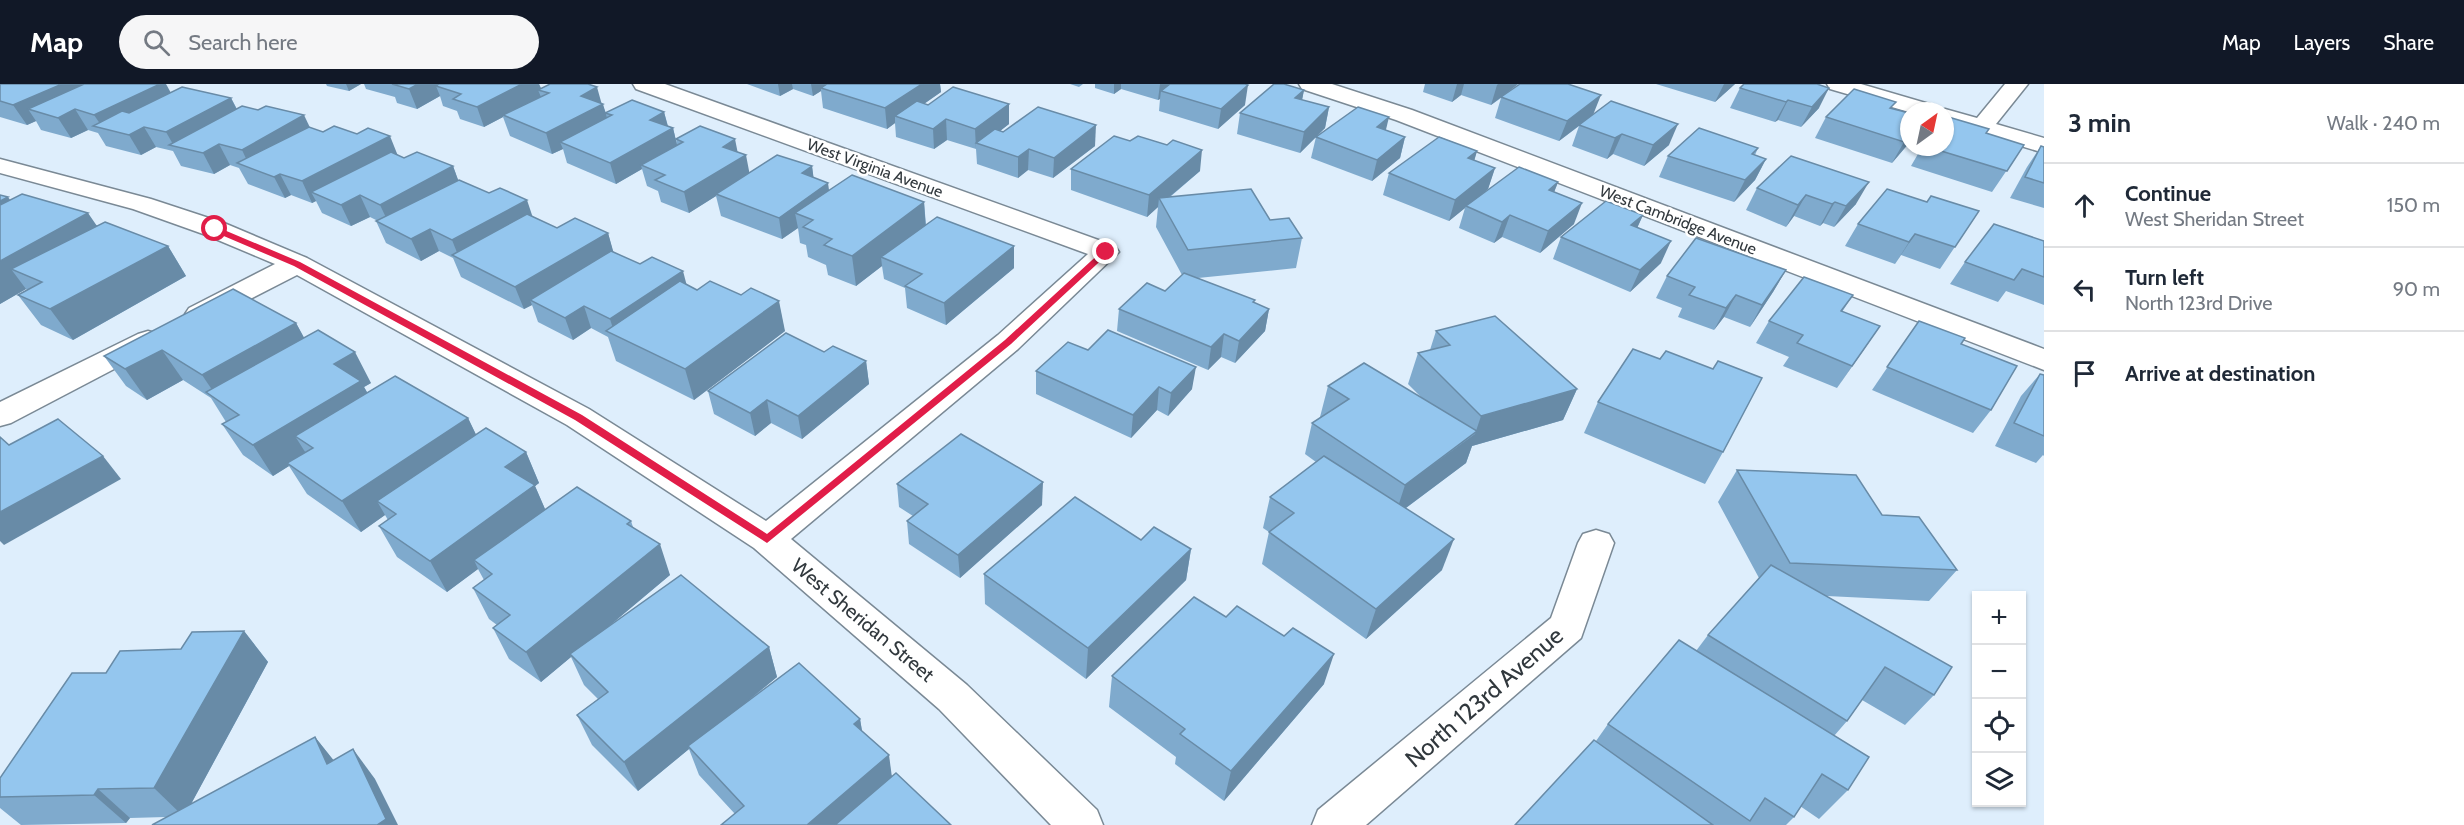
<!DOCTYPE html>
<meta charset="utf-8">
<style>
:root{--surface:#fff;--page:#f6f6f7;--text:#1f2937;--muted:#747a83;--line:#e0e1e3;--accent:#111827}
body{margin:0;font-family:Cabin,sans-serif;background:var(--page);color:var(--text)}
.controls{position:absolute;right:18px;bottom:18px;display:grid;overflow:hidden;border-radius:0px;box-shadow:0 2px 4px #0004}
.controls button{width:54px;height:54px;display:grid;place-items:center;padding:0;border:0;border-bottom:2px solid var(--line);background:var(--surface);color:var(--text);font:30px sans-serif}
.compass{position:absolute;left:1900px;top:18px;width:54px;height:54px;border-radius:50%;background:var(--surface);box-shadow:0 2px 4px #0004;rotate:33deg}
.stop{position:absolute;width:18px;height:18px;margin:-14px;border:4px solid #e11d48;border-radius:50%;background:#fff}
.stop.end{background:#e11d48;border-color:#fff;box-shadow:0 2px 6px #0008}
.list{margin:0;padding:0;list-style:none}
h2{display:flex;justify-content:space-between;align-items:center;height:78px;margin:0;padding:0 24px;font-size:26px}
h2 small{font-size:20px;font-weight:400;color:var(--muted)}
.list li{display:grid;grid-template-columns:39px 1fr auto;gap:18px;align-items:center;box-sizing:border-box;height:84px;padding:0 24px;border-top:2px solid var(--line)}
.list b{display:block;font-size:22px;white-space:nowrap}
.list p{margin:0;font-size:20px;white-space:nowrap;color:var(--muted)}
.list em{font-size:20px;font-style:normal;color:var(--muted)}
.icon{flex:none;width:33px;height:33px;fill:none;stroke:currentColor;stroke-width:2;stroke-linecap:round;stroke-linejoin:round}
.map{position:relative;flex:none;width:2044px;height:741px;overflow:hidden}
header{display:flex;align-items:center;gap:36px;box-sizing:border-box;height:84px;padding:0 30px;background:var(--accent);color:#fff}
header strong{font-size:28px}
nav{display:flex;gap:33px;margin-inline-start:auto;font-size:21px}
.search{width:420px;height:54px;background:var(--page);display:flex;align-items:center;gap:15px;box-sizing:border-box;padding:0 21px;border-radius:33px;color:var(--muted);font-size:22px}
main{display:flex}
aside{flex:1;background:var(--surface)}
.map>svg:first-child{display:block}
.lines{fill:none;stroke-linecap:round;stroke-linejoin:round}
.street-casing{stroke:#7a8995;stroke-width:3}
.street{fill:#fff;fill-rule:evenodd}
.wall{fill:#7faacd}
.shaded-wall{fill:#688ba7}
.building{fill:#94c6ee;stroke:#688ba7;stroke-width:1.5}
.route{fill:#e11d48}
.labels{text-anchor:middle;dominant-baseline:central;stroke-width:5;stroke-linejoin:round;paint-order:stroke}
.far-street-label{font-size:16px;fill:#31383d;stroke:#fff}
.street-label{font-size:20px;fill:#31383d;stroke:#fff}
.near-street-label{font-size:24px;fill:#31383d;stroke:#fff}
</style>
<header>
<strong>Map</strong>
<div class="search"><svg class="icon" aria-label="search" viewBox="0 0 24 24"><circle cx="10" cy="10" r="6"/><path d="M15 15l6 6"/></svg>Search here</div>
<nav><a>Map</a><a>Layers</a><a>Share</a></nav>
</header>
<main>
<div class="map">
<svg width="2044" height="741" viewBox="0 0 2044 741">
<rect width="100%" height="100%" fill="#deeefc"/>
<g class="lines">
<defs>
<g id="street">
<path d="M633,0H665L1115,162L1119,168L1018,265L791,455L967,601L1097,726L1103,741H1051L939,625L754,464L567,341L297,191L209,236L199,239L189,236L185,230L189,224L275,180L206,151L133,125L0,89V75L151,115L224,139L307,174L589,325L766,437L998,251L1088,170L636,5Z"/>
<path d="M1299,0H1332L1412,26L2044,265V286L1396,36L1302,5Z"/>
<path d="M1827,0H1861L1936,22L1939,27L1945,25L1977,34L2005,0H2028L1996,40L2044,54V69L1945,39V27L1909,28L1830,5Z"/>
<path d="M148,247L158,250L163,256L158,262L11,339L0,342V318L138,250Z"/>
<path d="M1596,446L1609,450L1614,459L1581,554L1366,741H1312L1318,726L1551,534L1578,459L1583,450Z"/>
</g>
</defs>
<!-- street casing -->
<use href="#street" class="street-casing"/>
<!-- street -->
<use href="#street" class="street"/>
</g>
<!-- wall -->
<g class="wall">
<path d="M0,0L170,8L231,14L237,25L310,44L404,74L453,82L458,96L533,133L557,144L608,149L613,168L687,201L785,247L694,316L616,277L608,253L591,244L573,256L538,238L532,221L524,225L461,193L453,174L439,167L421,177L386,159L376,137H378L370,133L351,142L322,129L316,117L312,119L291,111L285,114L248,100L239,84L230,81L214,90L181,82L173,67L156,63L141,71L106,62L98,49L88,46L71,54L41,46L36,37L27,41L0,33Z"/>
<path d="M326,0H361L349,7L327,2Z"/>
<path d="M364,0H539L541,4L602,20L606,29L664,28L668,42L673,44L677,61L676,55L738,68L749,89L812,82L813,93L829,106L924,118L926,141L1014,162V184L946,241L907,224L905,204L884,195L882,182L856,202L828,191L826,181L808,173L806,161L800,159L798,144L782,155L721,132L716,112L689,129L661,118L658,107L647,102L642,85L616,100L567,79L563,65L552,70L510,52L503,33L484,43L460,35L457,27L443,22L440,12L417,25L397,19L395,13L366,5Z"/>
<path d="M747,0H940L941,8L924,20L928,21L1009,20V40L1000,47L1095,62L1053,94L1028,86L1018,94L977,80L976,65L947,56L934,65L896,53L895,39L887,45L823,24L821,7L813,12L793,5L780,12Z"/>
<path d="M1070,0H1083L1079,3Z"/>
<path d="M1095,0H1245V21L1218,45L1159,27L1160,15L1158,16L1121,5L1114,10L1095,4Z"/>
<path d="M1425,0H1518L1502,13L1593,31L1669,61L1644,82L1613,70L1607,75L1572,62L1579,42L1559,57L1495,34L1501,14L1491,21L1461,11L1452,18L1423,8Z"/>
<path d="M1656,0H1735L1715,18Z"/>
<path d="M1744,0L1819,24L1801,43L1778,36L1775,38L1730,24L1740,4Z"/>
<path d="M1304,6L1302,16L1329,23L1325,44L1300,69L1237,50L1240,29Z"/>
<path d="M1892,24L1909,29V59L1892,79L1815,54L1826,33Z"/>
<path d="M1386,46L1405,53L1400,74L1372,97L1311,74L1316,53Z"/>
<path d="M1987,50L2024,61L1992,108L1911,82L1922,63H1945Z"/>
<path d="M2041,62L2044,63V124L2010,114L2027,83Z"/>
<path d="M1758,64L1755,71L1766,75L1755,96L1734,118L1659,93L1668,72Z"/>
<path d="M1477,67L1474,76L1495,84L1488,105L1480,112L1558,98L1554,108L1574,140L1540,169L1502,153L1494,159L1459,144L1465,124L1449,137L1383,111L1389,89Z"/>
<path d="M1791,72L1856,120L1834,143L1823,139L1820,142L1794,132L1786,143L1746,126L1757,104Z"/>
<path d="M1071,85L1200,87L1170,113L1270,136L1302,154L1296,184L1198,194L1269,225L1265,247L1235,279L1221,273L1208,286L1117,247L1119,225L1165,207L1182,191L1156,143L1158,123L1147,133L1071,106Z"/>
<path d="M10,116L168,162L186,192L73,256L41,241L18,211L27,206L26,205L0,220Z"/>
<path d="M1927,118L1979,127L1940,185L1901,171L1895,180L1845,162L1858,140Z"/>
<path d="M1643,131L1637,144L1661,179L1630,208L1553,175L1561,153Z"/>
<path d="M2044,157V221L2006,207L1998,218L1950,200L1965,178Z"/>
<path d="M1786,186L1773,208L1750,243L1724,233L1714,246L1678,233L1682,224L1656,214L1667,192Z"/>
<path d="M1853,211L1842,228L1880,242L1837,304L1783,282L1789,273L1756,259L1769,237Z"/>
<path d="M1919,237L1961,260L1991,326L1973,349L1872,306Z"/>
<path d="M296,239L304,254L371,299L364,303L367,308L468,334L476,351L526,368L539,399L535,402L545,425L631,437L633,443L670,491L607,544L769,563L777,593L752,614L860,635L862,647L892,692L951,741L735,730L699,691L689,665L638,707L592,661L577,631L598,615L584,601L571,573L541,598L509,575L493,544L497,541L489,535L473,504L484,496L478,485L447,508L397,473L379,442L388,436L385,431L361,448L307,410L289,382L273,392L243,371L222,340L226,338L211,314L183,296L147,316L126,302L104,272Z"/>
<path d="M1436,247L1577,305L1563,336L1472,362L1466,379L1406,424L1442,486L1366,555L1262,480L1269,448L1263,444L1270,413L1316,378L1305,370L1312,339L1321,334L1320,333L1328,302L1422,314L1408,300L1418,269L1430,266Z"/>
<path d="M1088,266L1192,305L1168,332L1157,326L1131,354L1036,310V287Z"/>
<path d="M824,268L866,277L869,300L802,355L771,339L755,352L714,330L708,307Z"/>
<path d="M1660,275L1723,368L1705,400L1584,349L1598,318Z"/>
<path d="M2040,290L2044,291V372L2043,371L2036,379L1995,362L2021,312Z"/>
<path d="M1737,386L1882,431L1957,486L1929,517L1827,512L1934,611L1905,641L1862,616L1847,637L1834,652L1848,706L1819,735L1800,722L1794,733L1786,741H1515L1596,657L1608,640L1696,567L1708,551L1759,494L1718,418Z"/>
<path d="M897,400L1042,421L960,494L909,460L907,437L913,432L899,423Z"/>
<path d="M1141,456L1191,465L1186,496L1086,595L985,520L984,490Z"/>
<path d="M244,547L268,578L191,720L315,653L333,676L375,695L166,733L130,734L126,739L21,741L0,724V694L106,589Z"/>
<path d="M1112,592L1324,600L1224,717L1175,680L1176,673L1109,623Z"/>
</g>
<!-- shaded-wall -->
<g class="shaded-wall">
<path d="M62,0H115L28,25L36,37L27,41L13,21Z"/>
<path d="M160,0H166L176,18L103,44L94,31Z"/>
<path d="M346,0H361L349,7Z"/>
<path d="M418,0H461L436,2L440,12L417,25L409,5Z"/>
<path d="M519,0H539L542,7L538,6L541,13L503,31V33L484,43L477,23Z"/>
<path d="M778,0H792L793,5L780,12Z"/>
<path d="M811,0H833L821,4V7L813,12Z"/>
<path d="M922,0H940L941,8L902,35L895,32V39L887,45L885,24Z"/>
<path d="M1114,0H1121V5L1114,10Z"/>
<path d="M1160,0H1178L1161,7L1160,15L1158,16Z"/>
<path d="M1457,0H1464L1461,11L1452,18Z"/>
<path d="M1498,0H1518L1491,21L1497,1Z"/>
<path d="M1724,0H1735L1715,18Z"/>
<path d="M1248,1L1245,21L1218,45L1221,25Z"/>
<path d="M597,3L602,21L603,20L609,41L560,58L563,65L552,70L546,49L581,12Z"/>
<path d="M1829,4L1819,24L1801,43L1812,23Z"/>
<path d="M1304,6L1300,26L1295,14Z"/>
<path d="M1601,11L1593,31L1559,57L1567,37Z"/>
<path d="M231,14L241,34L174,62L166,48Z"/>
<path d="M1788,16L1778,36L1775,38L1786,18Z"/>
<path d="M1009,20V40L982,61L976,59V65L975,45Z"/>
<path d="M1329,23L1325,44L1300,69L1304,48Z"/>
<path d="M75,25L88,46L71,54L58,34Z"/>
<path d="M664,28L669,47L673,44L678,65L641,81L642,85L616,100L610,79L650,36Z"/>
<path d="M304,31L314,52L251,85L242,66Z"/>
<path d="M1389,33L1384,54L1377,43Z"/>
<path d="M946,35L947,56L934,65L933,45Z"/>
<path d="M1678,40L1669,61L1644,82L1653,61Z"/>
<path d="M1096,41L1095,62L1053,94L1054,74Z"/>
<path d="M144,43L156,63L141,71L129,51Z"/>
<path d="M1622,50L1613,70L1607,75L1615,54Z"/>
<path d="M390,52L398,72L311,108L316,117L312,119L302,97Z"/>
<path d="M1909,52V59L1892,79L1904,58Z"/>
<path d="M1405,53L1400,74L1372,97L1377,76Z"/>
<path d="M735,55L739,75L746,71L750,92L716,110V112L689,129L684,108L723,63Z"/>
<path d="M219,60L230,81L214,90L203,69Z"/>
<path d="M1029,65L1028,86L1018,94V73Z"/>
<path d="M1202,66L1200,87L1162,119L1159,114L1158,123L1147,133L1149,111Z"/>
<path d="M1477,67L1471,88L1468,74Z"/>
<path d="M1766,75L1755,96L1734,118L1745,96Z"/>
<path d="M453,82L461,104L390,142L380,121Z"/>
<path d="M812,82L815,104L802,89Z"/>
<path d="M1495,84L1488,105L1467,123L1466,122L1465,124L1449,137L1455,116Z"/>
<path d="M280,90L291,111L285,114L274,93Z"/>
<path d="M1558,98L1550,119L1549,106Z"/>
<path d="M1869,98L1856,120L1834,143L1846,122Z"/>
<path d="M828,99L831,120L795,129L798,144L782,155L779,134Z"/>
<path d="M360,111L370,133L351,142L341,121Z"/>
<path d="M1806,111L1794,132L1786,143L1798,121Z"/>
<path d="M8,113L23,134L0,146V117Z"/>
<path d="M527,116L534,137L460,176L452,156Z"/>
<path d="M924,118L926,147L881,173L882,182L856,202L852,172Z"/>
<path d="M1835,118L1823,139L1820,142L1832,120Z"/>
<path d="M1582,119L1574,140L1540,169L1548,147Z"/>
<path d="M88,129L108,158L11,185L26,205L0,220V177Z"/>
<path d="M1510,131L1502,153L1494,159L1502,138Z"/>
<path d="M1643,131L1633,153L1631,141Z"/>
<path d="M430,145L439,167L421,177L411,155Z"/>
<path d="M608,149L614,170L530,216L532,221L524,225L515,203Z"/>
<path d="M1915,150L1895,180L1909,158Z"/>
<path d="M1671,157L1661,179L1630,208L1640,186Z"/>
<path d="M168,162L186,192L73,256L50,225Z"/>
<path d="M1014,162V184L946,241L944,219Z"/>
<path d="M1786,186L1773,208L1750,243L1762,221Z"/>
<path d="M683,187L689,210L615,251L610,235Z"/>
<path d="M1736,211L1724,233L1714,246L1726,224Z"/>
<path d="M779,217L785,247L694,316L685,285Z"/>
<path d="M584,222L591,244L573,256L565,234Z"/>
<path d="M1269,225L1265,247L1235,279L1239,257Z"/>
<path d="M296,239L313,270L219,316L202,291Z"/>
<path d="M1880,242L1865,264L1837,304L1852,282Z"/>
<path d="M1224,250L1221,273L1208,286L1211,263Z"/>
<path d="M162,266L183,296L147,316L125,285Z"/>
<path d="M355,268L371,299L364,303L378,328L313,364L295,352L307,371L287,379L289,382L273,392L253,361L334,280Z"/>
<path d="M866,277L869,300L802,355L798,332Z"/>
<path d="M1196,283L1192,305L1168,332L1171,309Z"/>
<path d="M1159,303L1157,326L1131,354L1133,331Z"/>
<path d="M1577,305L1563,336L1472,362L1466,379L1395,432L1405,401L1475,350L1481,332Z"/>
<path d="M767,316L771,339L755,352L750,329Z"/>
<path d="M468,334L483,365L377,417L385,431L361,448L342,417Z"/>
<path d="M526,368L539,399L535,402L548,432L474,476L478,485L447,508L430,477L505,383Z"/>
<path d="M103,372L121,395L4,461L0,457V428Z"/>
<path d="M1043,398L1042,421L960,494L958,471Z"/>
<path d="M1454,455L1442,486L1366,555L1376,525Z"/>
<path d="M660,460L670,491L572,573L570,570L571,573L541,598L526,568Z"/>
<path d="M1191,465L1186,496L1086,595L1088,564Z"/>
<path d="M244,547L268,578L184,733L154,704Z"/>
<path d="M769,563L777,593L690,664L688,662L689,665L638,707L624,678Z"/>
<path d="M1334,570L1324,600L1224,717L1231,687Z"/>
<path d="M860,635L865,665L854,640Z"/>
<path d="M315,653L339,683L327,680Z"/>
<path d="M353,665L375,695L398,741H377Z"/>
<path d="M889,671L893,701L847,741H807Z"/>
<path d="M98,705L130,734L126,739L94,711Z"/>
</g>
<!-- building -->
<g class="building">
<path d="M0,0H62L13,21L0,17Z"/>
<path d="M84,0H160L94,31L75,25L58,34L28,25Z"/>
<path d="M392,0H418L409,5Z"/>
<path d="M439,0H522L477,23L453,15L461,10L436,2Z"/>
<path d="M550,0H588L597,3L581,12L603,20L546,49L503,31L549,9L538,6Z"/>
<path d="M827,0H922L885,24L821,4Z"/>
<path d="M1170,0H1245L1248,1L1221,25L1161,7Z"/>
<path d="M1274,0H1284L1304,6L1295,14L1329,23L1304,48L1240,29Z"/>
<path d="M1520,0H1568L1601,11L1567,37L1501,13Z"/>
<path d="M1744,0H1817L1829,4L1812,23L1788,16L1786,18L1740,4Z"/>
<path d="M182,3L231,14L166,48L144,43L129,51L93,42L122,27L129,29Z"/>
<path d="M953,3L1009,20L975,45L946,35L933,45L895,32L917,17L928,21Z"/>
<path d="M1854,5L1896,18L1890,24L1909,29V52L1904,58L1826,33Z"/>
<path d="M632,16L664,28L650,36L673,44L610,79L560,58L612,31L605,29Z"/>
<path d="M1611,17L1678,40L1653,61L1622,50L1615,54L1579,41Z"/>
<path d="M242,22L258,26L266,22L304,31L242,66L219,60L203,69L169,61Z"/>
<path d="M1038,23L1096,41L1054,74L1029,65L1018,73L976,59L995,45L1003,48Z"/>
<path d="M1358,23L1389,33L1377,43L1405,53L1377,76L1316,53Z"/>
<path d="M1945,32L1989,45L1986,49L2024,61L2007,87L1928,63H1945Z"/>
<path d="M334,42L357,50L368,44L390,52L302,97L280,90L274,93L237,79L309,43L323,48Z"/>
<path d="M700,42L735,55L723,63L746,71L684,108L655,96L665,91L641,81L683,58L676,55Z"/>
<path d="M1699,44L1758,64L1752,70L1766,75L1745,96L1668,72Z"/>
<path d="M1114,52L1130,57L1138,52L1167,61L1173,56L1202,66L1149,111L1071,85Z"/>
<path d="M1439,53L1477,67L1468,74L1495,84L1455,116L1389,89Z"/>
<path d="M2041,62L2044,63V99L2025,93Z"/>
<path d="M391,68L404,74L417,68L453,82L380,121L360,111L341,121L311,108Z"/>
<path d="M777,71L812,82L802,89L828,99L779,134L716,110Z"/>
<path d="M1791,72L1869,98L1846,122L1835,118L1832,120L1806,111L1798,121L1757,104Z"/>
<path d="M1519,83L1558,98L1549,106L1582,119L1548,147L1510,131L1502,138L1466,122Z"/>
<path d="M852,91L924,118L852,172L824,161L832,155L803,143L813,136L795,129Z"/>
<path d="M459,96L489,109L500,104L527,116L452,156L430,145L411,155L376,137Z"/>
<path d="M1251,105L1270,136L1289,134L1302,154L1188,166L1159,114Z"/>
<path d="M1887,105L1927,118L1931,112L1979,127L1955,163L1915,150L1909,158L1858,140Z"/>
<path d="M22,110L88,129L0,177V121Z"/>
<path d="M0,111L8,113L0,117Z"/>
<path d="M1606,117L1643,131L1631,141L1671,157L1640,186L1561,153Z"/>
<path d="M527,130L557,144L575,134L608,149L515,203L452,171Z"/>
<path d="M937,133L1014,162L944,219L905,202L922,190L881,173Z"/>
<path d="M105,138L168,162L50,225L18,211L42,198L11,185Z"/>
<path d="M1994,140L2044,157V193L2022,185L2014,196L1965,178Z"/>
<path d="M1696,154L1786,186L1762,221L1736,211L1726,224L1689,211L1695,203L1667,192Z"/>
<path d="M611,167L640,180L652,173L683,187L610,235L584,222L565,234L530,216Z"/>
<path d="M1184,189L1255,216L1253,218L1269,225L1239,257L1224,250L1211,263L1119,225L1147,199L1165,207Z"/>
<path d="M1804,193L1853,211L1841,227L1880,242L1852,282L1797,259L1803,251L1769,237Z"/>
<path d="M680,197L697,206L710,197L741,211L751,204L779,217L685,285L606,247Z"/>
<path d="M233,205L296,239L202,291L162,266L125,285L104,272Z"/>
<path d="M1495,232L1577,305L1481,332L1418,269L1450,261L1436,247Z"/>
<path d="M1919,237L1965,254L1961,260L2017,282L1991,326L1887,283Z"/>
<path d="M318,246L355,268L334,280L361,297L253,361L222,340L239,331L206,308Z"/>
<path d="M1108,246L1196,283L1171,309L1159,303L1133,331L1036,287L1068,258L1088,266Z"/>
<path d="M786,249L824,268L833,262L866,277L798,332L767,316L750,329L708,307Z"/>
<path d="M1633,265L1660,275L1666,267L1713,285L1718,277L1762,294L1723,368L1598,318Z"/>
<path d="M1364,279L1477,347L1405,401L1312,339L1349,315L1328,302Z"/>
<path d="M2040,290L2044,291V352L2014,339Z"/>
<path d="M395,292L468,334L342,417L287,379L313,364L295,352Z"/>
<path d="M58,335L103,372L0,428V353L9,361Z"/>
<path d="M486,344L526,368L505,383L535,401L430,477L379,442L396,430L377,417Z"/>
<path d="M961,350L1043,398L958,471L907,437L928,420L897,400Z"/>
<path d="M1324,372L1454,455L1376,525L1269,448L1294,429L1270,413Z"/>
<path d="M1737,386L1856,391L1882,431L1919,433L1957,486L1790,479Z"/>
<path d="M577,403L631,437L627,440L660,460L526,568L493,544L510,531L473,504L492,490L474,476Z"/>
<path d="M1075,413L1141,456L1154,443L1191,465L1088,564L984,490Z"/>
<path d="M1771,481L1952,583L1934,611L1885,583L1847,637L1708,551Z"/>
<path d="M681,491L769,563L624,678L577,631L608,608L570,570Z"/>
<path d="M1194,513L1226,533L1237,522L1284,552L1293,544L1334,570L1231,687L1180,650L1185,645L1112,592Z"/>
<path d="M244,547L154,704L98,705L94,711L0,713V694L72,589H106L120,567L181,565L192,548Z"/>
<path d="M1679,556L1869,673L1848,706L1822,690L1794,733L1765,714L1750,737L1608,640Z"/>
<path d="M799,579L860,635L854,640L889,671L807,741H721L744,722L688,662Z"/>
<path d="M315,653L327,680L353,665L386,735L377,741H152Z"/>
<path d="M1594,656L1713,741H1515Z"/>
<path d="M896,689L951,741H835Z"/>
</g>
<!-- route -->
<path class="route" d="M212,143H217L300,178L582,331L767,450L1005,256L1103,166L1110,168L1011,260L767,459L575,336L294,182L212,147Z"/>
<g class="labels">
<!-- far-street labels -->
<g class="far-street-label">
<text transform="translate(875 84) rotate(20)">West Virginia Avenue</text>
<text transform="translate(1678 136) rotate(21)">West Cambridge Avenue</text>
</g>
<!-- street labels -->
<g class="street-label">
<text transform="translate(863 536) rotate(40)">West Sheridan Street</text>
</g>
<!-- near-street labels -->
<g class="near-street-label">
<text transform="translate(1484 613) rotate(-41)">North 123rd Avenue</text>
</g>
</g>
</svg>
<div class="controls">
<button>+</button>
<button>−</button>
<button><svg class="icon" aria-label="locate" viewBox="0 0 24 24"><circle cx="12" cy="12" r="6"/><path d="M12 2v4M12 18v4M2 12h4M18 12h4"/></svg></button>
<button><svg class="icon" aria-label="layers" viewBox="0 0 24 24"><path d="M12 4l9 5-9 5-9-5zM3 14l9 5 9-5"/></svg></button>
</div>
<svg class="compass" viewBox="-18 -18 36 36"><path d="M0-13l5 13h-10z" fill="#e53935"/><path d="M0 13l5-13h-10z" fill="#747a83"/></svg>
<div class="stop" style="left:215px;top:145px"></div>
<div class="stop end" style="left:1106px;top:168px"></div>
</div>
<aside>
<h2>3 min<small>Walk · 240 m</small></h2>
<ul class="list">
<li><svg class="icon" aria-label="ahead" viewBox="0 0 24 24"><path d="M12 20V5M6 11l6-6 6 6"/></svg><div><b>Continue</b><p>West Sheridan Street</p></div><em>150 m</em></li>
<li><svg class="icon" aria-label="left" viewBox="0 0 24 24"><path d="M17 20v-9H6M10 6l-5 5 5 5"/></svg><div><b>Turn left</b><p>North 123rd Drive</p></div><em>90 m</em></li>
<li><svg class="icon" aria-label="arrive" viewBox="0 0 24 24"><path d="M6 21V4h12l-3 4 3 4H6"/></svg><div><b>Arrive at destination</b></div></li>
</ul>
</aside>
</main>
